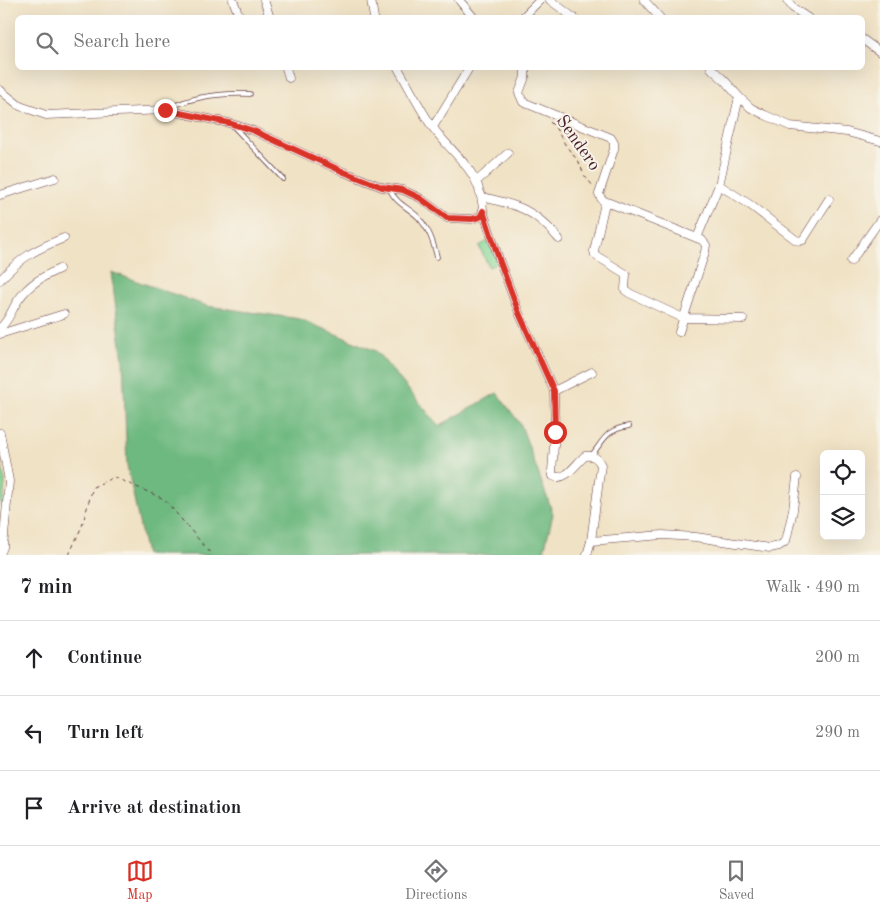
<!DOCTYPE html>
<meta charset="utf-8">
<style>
:root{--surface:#fff;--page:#f2f2f2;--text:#202124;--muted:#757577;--line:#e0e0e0;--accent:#d93025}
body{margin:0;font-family:"Old Standard TT",serif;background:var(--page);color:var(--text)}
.controls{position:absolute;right:15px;bottom:15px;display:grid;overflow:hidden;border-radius:8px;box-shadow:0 5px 20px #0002}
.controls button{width:45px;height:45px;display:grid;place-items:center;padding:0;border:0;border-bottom:1px solid var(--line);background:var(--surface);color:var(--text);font:25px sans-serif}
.stop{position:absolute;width:15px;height:15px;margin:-11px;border:4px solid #d93025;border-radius:50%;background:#fff}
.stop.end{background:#d93025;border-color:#fff;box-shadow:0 1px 5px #0008}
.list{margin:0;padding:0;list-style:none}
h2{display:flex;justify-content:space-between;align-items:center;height:65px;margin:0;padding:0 20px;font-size:21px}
h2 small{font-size:16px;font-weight:400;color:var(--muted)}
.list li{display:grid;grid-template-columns:32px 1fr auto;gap:15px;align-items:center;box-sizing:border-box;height:75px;padding:0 20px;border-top:1px solid var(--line)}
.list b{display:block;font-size:19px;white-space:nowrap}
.list em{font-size:16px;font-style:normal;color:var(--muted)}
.icon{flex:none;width:28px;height:28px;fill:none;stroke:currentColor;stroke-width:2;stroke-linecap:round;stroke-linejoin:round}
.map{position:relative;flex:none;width:880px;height:555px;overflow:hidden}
.search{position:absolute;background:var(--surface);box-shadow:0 5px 20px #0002;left:15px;right:15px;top:15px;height:55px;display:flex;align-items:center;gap:12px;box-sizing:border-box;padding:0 18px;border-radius:8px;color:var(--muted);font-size:19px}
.sheet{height:290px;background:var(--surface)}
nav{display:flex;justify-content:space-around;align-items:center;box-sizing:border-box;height:70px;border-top:1px solid var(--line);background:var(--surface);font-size:14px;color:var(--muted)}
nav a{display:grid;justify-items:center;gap:2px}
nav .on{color:var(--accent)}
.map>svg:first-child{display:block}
.green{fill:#88d998;stroke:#697c62}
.forest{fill:#6eb980;stroke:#5c6c56}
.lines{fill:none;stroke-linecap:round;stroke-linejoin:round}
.service-casing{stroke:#633c42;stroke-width:5.5}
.minor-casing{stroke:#633c42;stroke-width:9}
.path{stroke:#633c42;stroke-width:1;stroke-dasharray:4 4;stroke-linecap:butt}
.service{stroke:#fff;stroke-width:4}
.minor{stroke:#fff;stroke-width:8}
.route{stroke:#d93025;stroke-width:6}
.labels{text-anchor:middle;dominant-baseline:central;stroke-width:4;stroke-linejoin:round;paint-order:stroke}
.street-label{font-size:18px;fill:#4a1f2b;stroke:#f7f3e8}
</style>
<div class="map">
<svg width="880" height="555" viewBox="0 0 880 555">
<rect width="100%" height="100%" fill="#f7f3e8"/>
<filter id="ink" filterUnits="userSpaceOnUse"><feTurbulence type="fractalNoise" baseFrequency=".02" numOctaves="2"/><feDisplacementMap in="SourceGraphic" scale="10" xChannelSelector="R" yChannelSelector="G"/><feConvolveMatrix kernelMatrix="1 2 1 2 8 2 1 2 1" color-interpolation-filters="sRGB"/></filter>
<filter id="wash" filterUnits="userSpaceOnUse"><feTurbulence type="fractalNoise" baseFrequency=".0096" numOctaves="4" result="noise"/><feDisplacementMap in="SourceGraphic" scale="20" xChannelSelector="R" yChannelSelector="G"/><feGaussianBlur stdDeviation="1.12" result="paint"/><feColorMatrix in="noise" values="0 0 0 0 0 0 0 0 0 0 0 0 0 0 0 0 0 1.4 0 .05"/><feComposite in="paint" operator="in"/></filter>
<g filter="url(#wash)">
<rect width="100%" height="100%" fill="#f0e2c5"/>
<!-- green -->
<g class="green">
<path d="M490,240L500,262L489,267L479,246Z"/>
<path d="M0,457L5,482L3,504L0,503Z"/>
</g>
<!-- forest -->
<path class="forest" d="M111,272L207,306L300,319L376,351L439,426L497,393L521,425L553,514L543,555H146L127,465L123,360Z"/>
</g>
<g filter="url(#ink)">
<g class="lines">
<defs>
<g id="service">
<path d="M167,109C191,97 222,93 250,94"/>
<path d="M233,126L283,179"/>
<path d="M390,189C394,202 409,208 418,217C429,229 433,241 437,257"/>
<path d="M592,455C605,438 606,430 629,426"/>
</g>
<g id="minor">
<path d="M233,0L240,18"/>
<path d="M264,0L270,18"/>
<path d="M371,0L374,18"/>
<path d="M459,0L474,18"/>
<path d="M550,0L574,18"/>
<path d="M644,0L660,18"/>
<path d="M787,0L793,8L808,18"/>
<path d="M522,18L540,0"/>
<path d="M862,39L880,52"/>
<path d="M286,68L289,78"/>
<path d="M525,68V77L519,93L523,102L611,138L614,143V149L599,194L602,200L702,240L706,245L705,252L679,332"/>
<path d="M711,68L725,81L739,97L751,108L765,115L790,126L847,132L880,141"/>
<path d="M0,90L20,106L46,115L165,110L229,123L254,131L344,172L382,187L403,190L420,198L447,218L472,219L480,217C484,211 483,208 482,202C478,168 449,151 431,125C419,107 409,87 398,68"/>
<path d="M433,127L469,68"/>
<path d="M477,181L508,153"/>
<path d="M719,185L749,204L796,240L800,241L803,240L829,199"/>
<path d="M0,195L55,178"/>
<path d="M482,197C518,205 534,209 559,239"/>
<path d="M605,203L594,251L595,255L626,274L625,290L629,293L683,318L743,319"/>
<path d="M483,211L500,262L519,313L554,391L555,432L552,471L553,476C566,482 576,463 585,456C593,455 597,457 601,465L591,541L587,555"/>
<path d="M697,238L719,185L739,97"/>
<path d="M851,261L880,220"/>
<path d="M0,280C21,257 36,249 64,238"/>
<path d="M0,328C9,321 12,308 19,299C29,284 44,276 59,269"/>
<path d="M0,334L64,314"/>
<path d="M554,391L592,372"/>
<path d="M0,433L9,481L3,547L0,555"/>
<path d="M591,541L662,535L696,537L770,548L779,546L786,541L793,510L797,477"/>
</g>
</defs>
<!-- service casing -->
<use href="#service" class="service-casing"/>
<!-- minor casing -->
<use href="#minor" class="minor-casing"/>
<!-- path -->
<g class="path">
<path d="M550,122L555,127L566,146L579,162L584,175L593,186"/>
<path d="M69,555L82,526L93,487L114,477L164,499L212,555"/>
</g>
<!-- service -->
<use href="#service" class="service"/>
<!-- minor -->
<use href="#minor" class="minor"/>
</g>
</g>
<g class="lines" filter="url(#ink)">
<!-- route -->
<path class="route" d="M165,110L229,123L254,131L344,172L382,187L403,190L420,198L447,218L472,219L480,217L483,211L500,262L519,313L554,391L555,432"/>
</g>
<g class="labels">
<!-- street labels -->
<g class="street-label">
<text transform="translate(578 143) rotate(55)">Sendero</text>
</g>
</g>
</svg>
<div class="controls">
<button><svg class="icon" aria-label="locate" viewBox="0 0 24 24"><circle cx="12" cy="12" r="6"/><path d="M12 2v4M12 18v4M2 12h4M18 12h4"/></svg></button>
<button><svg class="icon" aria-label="layers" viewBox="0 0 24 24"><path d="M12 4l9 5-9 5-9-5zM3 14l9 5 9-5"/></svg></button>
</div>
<div class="stop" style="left:555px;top:432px"></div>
<div class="stop end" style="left:165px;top:110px"></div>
<div class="search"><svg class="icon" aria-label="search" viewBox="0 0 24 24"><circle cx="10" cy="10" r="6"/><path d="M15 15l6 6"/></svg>Search here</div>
</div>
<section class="sheet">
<h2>7 min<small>Walk · 490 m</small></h2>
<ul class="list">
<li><svg class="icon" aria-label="ahead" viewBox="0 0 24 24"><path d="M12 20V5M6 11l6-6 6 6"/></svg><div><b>Continue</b></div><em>200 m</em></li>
<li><svg class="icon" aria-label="left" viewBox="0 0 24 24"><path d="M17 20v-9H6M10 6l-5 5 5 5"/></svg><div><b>Turn left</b></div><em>290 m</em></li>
<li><svg class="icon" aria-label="arrive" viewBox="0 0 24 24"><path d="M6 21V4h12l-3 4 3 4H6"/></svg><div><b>Arrive at destination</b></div></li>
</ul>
</section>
<nav>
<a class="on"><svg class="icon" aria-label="map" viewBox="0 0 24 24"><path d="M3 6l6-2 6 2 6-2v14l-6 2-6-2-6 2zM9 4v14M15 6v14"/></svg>Map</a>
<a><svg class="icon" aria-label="directions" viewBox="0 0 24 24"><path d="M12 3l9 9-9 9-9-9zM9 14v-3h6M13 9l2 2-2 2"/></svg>Directions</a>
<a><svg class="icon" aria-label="saved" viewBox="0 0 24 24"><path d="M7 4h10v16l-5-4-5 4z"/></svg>Saved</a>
</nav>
